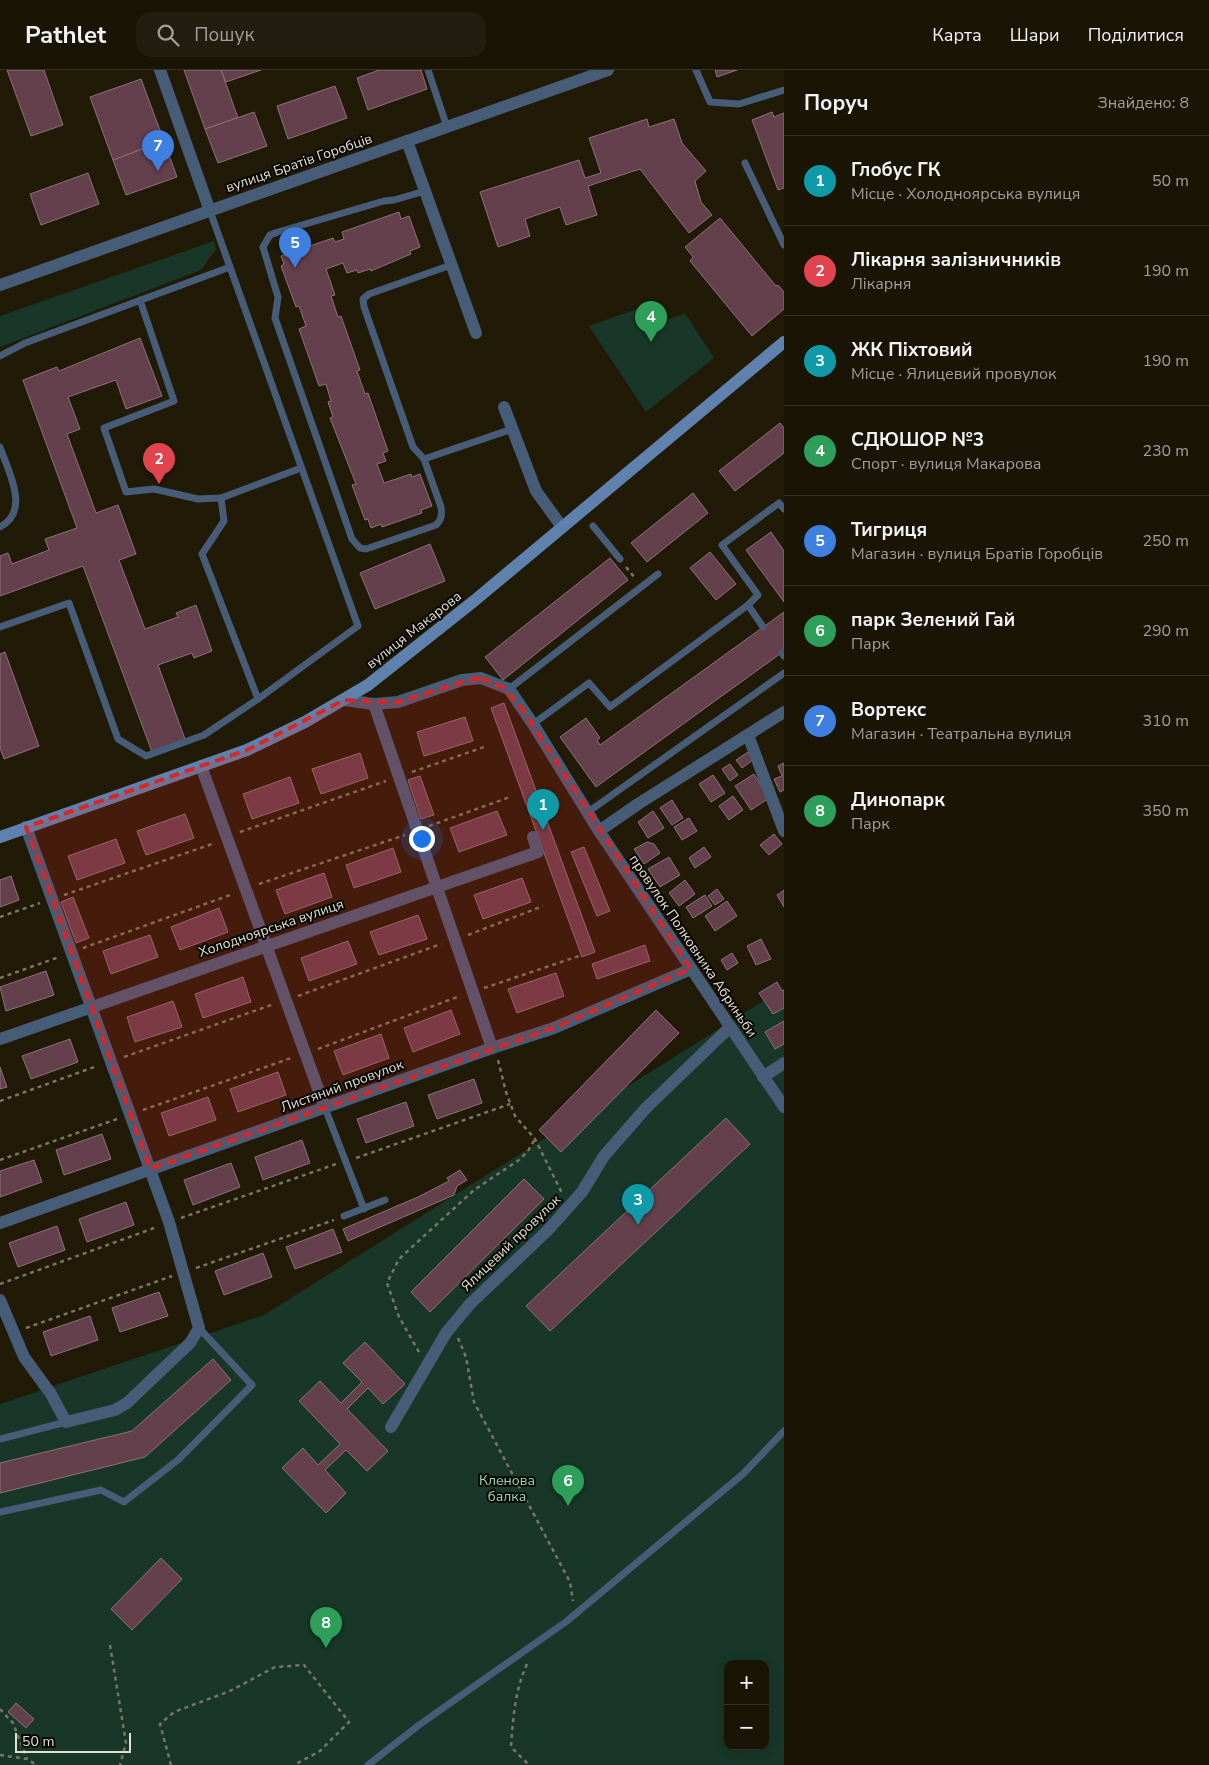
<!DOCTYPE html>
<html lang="uk">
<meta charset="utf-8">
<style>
:root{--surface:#191404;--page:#221d0e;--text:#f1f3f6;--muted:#9f9e9a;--line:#373326;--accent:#8c9099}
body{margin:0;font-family:"Nunito Sans",sans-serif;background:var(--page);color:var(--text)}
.controls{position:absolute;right:15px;bottom:15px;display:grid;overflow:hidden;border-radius:10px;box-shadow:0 2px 12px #0003}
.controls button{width:45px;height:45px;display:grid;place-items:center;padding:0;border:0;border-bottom:1px solid var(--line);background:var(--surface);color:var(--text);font:25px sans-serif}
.scale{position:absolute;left:15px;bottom:12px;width:116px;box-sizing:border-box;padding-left:5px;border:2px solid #e3dfd2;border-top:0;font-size:14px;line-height:18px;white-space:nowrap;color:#e3dfd2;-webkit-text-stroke:4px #080601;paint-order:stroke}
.you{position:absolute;left:421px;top:768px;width:18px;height:18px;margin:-12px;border:4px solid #fff;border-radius:50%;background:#1a73e8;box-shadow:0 0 0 8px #1a73e833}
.badge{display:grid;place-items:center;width:32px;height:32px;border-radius:50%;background:var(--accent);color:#fff;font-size:16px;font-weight:700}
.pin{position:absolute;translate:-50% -41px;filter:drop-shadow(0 1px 2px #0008)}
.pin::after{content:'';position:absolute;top:26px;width:18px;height:15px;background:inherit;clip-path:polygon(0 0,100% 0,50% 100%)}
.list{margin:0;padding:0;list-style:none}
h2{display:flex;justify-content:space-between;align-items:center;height:65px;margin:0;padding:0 20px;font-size:21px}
h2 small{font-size:16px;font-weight:400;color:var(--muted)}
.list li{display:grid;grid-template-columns:32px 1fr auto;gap:15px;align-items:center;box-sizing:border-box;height:90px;padding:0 20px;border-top:1px solid var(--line)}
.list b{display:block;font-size:19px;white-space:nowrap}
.list p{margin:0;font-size:16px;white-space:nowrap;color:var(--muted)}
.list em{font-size:16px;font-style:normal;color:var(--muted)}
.icon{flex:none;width:28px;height:28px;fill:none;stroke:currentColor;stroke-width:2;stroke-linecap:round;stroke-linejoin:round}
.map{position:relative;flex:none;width:784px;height:1695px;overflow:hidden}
header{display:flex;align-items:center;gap:30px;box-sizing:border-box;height:70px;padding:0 25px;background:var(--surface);border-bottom:1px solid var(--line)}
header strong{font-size:24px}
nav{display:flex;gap:28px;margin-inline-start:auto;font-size:18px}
.search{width:350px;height:45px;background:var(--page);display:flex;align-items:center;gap:12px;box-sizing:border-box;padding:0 18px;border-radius:15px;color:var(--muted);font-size:19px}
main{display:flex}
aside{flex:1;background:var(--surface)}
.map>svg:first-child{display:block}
.green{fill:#183728;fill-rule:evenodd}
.building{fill:#643f4c;stroke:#8c727a}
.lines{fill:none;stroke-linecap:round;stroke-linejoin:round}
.path{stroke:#7b7565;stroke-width:2.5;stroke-dasharray:4 4;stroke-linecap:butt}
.lane{stroke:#465c77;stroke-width:7}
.street{stroke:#465c77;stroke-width:12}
.secondary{stroke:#5e82ad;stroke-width:12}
.marked{fill:#d62828;fill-opacity:0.2;stroke:#d62828;stroke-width:4;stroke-dasharray:10 6;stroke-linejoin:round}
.labels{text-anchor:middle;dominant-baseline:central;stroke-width:4;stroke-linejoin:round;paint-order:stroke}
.street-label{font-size:14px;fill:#e3dfd2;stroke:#080601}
.park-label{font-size:14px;fill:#95d9b5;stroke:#080601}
</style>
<header>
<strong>Pathlet</strong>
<div class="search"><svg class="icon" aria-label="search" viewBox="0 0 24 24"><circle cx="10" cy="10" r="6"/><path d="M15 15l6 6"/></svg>Пошук</div>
<nav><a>Карта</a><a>Шари</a><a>Поділитися</a></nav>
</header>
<main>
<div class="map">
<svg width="784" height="1695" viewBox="0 0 784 1695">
<rect width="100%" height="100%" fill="#211a06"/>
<!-- green -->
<g class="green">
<path d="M214,171L216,179L201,200L0,277V246Z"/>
<path d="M651,234L662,252L685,243L714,288L646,342L589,256Z"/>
<path d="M784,918V1695H0V1334L264,1245ZM728,1594H765V1676H728Z"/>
</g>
<!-- building -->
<g class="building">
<path d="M7,0H44L63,55L31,66Z"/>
<path d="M184,0H221L238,48L205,59Z"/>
<path d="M221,0H261L226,12Z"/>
<path d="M379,0H421L427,19L368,40L357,8Z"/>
<path d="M715,0H737L717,7Z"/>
<path d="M141,9L164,71L113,90L90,27Z"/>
<path d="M335,16L347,48L288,69L277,36Z"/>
<path d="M254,42L267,76L218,93L205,59Z"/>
<path d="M772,42L774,47L784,43V118L778,120L752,50Z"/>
<path d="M647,49L649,57L674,49L682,73L706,101L695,111L701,132L712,145L689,163L640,99L588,116L597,145L566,155L560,137L525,149L530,166L498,177L480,122L579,90L585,108L601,103L589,68Z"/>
<path d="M164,71L177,107L126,125L113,90Z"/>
<path d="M88,103L99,134L41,155L30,124Z"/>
<path d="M399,142L401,149L409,146L420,177L410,181L411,184L371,201L370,199L358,203L357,200L347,203L343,193L326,199L335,225L331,226L338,247L341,246L360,300L357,301L365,324L368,323L388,381L383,383L386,391L377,394L384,413L411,404L412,407L420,404L432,436L421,440L422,443L382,457L381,454L371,458L368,449L365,450L352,415L356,414L330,348L333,347L328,332L331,331L326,314L319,316L299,259L306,256L299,236L296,237L281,196L284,194L281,186L333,168L335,172L344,169L342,162Z"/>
<path d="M720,148L776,216L778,215L784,222V239L752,266L690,191L693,187L685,177Z"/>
<path d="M140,268L162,326L126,339L116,310L68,327L80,359L67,364L96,443L118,435L136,484L119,490L145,559L178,547L176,543L196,535L212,581L194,588L192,583L158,595L185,669L152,682L83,496L0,526V486L8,483L12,494L49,480L45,469L77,458L23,310L57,297L59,301Z"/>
<path d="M780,353L784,358V383L735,421L719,401Z"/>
<path d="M693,423L708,443L647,492L631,473Z"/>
<path d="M771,462L784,481V532L746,480Z"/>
<path d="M430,474L445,511L375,539L360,503Z"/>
<path d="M710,482L736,514L716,530L690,498Z"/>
<path d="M610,488L628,510L503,610L485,587Z"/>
<path d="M784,542V581L596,717L560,667L586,648L600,668L597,670L600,675Z"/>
<path d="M5,582L39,676L4,689L0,678V584Z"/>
<path d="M504,633L595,882L582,887L491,638Z"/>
<path d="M465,647L473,671L424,686L417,662Z"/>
<path d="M748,682L753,690L742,698L736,690Z"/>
<path d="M360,683L368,708L321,724L312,699Z"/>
<path d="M784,693V720L780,722L774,709L782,706L778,696Z"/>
<path d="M730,694L738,705L730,711L722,699Z"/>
<path d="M754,704L769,728L751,740L735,716Z"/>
<path d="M713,705L725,723L711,732L699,714Z"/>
<path d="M420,706L434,745L421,749L408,710Z"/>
<path d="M290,707L299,733L252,749L243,724Z"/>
<path d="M733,726L743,740L729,750L719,736Z"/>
<path d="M672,730L683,748L672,755L660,738Z"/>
<path d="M497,741L507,765L459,782L450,758Z"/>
<path d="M653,741L664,758L648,768L638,752Z"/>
<path d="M185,744L194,768L146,785L137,761Z"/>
<path d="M689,748L697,761L682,770L674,757Z"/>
<path d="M774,764L782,774L769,785L760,775Z"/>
<path d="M116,769L125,793L77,810L68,786Z"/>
<path d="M647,772L654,774L660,783L644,794L634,779Z"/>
<path d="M584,777L610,841L597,846L571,782Z"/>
<path d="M704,777L711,787L695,798L689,788Z"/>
<path d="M393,778L401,802L354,818L346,795Z"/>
<path d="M669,787L680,805L660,817L648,799Z"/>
<path d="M324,803L332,827L285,844L276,820Z"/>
<path d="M11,806L19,830L0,837V810Z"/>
<path d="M522,808L531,832L483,849L474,825Z"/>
<path d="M685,810L695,824L679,836L669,823Z"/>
<path d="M717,819L724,829L715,835L708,826Z"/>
<path d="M784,820V837L777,825Z"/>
<path d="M705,825L712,836L693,848L686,837Z"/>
<path d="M73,827L89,868L76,873L61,832Z"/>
<path d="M727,831L737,846L715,861L705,846Z"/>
<path d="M219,838L228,862L180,880L171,857Z"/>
<path d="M418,845L427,869L379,885L370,862Z"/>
<path d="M150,865L158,887L111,904L103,881Z"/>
<path d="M761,869L771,889L756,895L747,876Z"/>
<path d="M348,871L357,894L309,911L301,888Z"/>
<path d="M645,875L650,891L597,909L592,894Z"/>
<path d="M732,883L738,893L727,900L721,890Z"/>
<path d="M46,901L54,925L6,941L0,917Z"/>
<path d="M556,903L564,926L517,943L508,919Z"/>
<path d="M243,907L251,932L203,948L195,924Z"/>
<path d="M777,912L782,921L784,920V938L773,944L759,923Z"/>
<path d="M173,931L182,957L135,972L127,947Z"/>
<path d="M451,940L460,964L413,982L404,958Z"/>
<path d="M656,940L679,963L561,1082L539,1060Z"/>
<path d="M784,951V974L775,979L765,962Z"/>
<path d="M381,964L389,988L343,1005L334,981Z"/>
<path d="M70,969L78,992L31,1009L22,986Z"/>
<path d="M0,997L7,1017L0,1019Z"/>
<path d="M278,1002L286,1025L238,1042L230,1019Z"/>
<path d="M474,1009L482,1033L437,1049L428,1025Z"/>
<path d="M208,1027L216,1050L169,1066L161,1043Z"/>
<path d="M406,1032L414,1056L366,1073L357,1049Z"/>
<path d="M726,1048L750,1074L550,1261L526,1236Z"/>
<path d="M102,1064L111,1089L64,1105L56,1080Z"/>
<path d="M302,1070L310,1093L263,1110L255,1087Z"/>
<path d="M34,1090L42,1112L0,1127V1101Z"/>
<path d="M231,1093L240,1117L193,1135L184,1110Z"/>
<path d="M460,1100L467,1110L457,1116L454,1125L348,1171L343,1159L418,1127L449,1111L447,1108Z"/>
<path d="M524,1109L544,1129L430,1242L411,1222Z"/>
<path d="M126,1132L134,1155L87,1172L79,1149Z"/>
<path d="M57,1156L65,1180L18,1197L9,1173Z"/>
<path d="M333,1159L342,1182L295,1199L286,1177Z"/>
<path d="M263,1183L272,1207L224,1225L215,1201Z"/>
<path d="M159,1222L168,1246L120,1262L112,1238Z"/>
<path d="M90,1246L98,1270L51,1286L43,1262Z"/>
<path d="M365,1272L405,1314L383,1334L368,1318L347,1339L388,1381L367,1401L346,1380L325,1400L346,1423L326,1443L282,1398L303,1378L318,1395L340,1374L299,1331L320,1311L341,1333L362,1312L343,1293Z"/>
<path d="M213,1289L231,1310L145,1387L0,1423V1393L132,1361Z"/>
<path d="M161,1488L182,1509L132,1560L111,1539Z"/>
<path d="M16,1633L34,1649L26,1658L8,1642Z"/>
</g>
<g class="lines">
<!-- path -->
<g class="path">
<path d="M626,497L635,508"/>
<path d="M412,702L484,677"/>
<path d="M429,756L510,727"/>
<path d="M240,762L386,711"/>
<path d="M259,814L405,765"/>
<path d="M64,825L215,773"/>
<path d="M0,847L40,833"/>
<path d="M468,865L543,836"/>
<path d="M83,878L233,824"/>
<path d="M0,908L59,887"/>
<path d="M484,918L579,886"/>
<path d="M298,926L441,874"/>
<path d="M318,979L460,926"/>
<path d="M124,987L274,934"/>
<path d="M498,990L506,1022L515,1046L535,1069L563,1125"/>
<path d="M0,1031L97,996"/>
<path d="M143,1040L294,987"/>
<path d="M356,1088L510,1034"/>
<path d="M0,1090L117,1049"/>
<path d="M181,1148L336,1094"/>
<path d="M196,1198L334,1150"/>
<path d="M0,1214L157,1157"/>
<path d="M26,1258L172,1206"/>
<path d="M458,1268L466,1287L474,1332L570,1512L573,1531"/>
<path d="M419,1282L399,1247L387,1213L399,1189L474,1120L519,1090L528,1081L535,1069"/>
<path d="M110,1575L126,1673L120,1695"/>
<path d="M527,1594C515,1620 513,1648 511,1677L529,1695"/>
<path d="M0,1639L13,1653L27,1689"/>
<path d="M0,1685L27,1689L36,1695"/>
<path d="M171,1695L160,1654L174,1642L230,1621L275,1597L304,1595L349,1652L320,1681L294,1695"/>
</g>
<!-- lane -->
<g class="lane">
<path d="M428,0L447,57"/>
<path d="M696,0L710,32L739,34L784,20"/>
<path d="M745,93L784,175"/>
<path d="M451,195L369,224L363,229L364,237L413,377L424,389L512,359"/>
<path d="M140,230L174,331L104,358L126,422L154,419L198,429L221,428L301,398"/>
<path d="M0,286L25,273L230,197"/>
<path d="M0,377C8,401 31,441 0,457"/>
<path d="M424,389L441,437C442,445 442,449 436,455L366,479L360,478L352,469L275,248L278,227L263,177L270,165L278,162L384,131L394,130L425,121"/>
<path d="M221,428L224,451L202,484L258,629"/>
<path d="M593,456L620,489"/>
<path d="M748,535L763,557"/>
<path d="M0,557L69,533L118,669L146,686L204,665L258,629L358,556L210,141"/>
<path d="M782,583L784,586"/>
<path d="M509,619L658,504"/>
<path d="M533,654L589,613L610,637L748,535L758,525L722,475L779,433L784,439"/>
<path d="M588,742L784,603"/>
<path d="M325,1038L364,1139"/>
<path d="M344,1146L385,1130"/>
<path d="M0,1369L66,1352"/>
<path d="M0,1442L101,1420L124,1432L179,1389L252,1315L199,1258"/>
<path d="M368,1695L419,1655L567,1551L743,1404L784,1361"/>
</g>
<!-- street -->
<g class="street">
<path d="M160,0L210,141"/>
<path d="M407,71L476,263"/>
<path d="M0,215L608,0"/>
<path d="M504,337L536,421L562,457"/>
<path d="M344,630L374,634L398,632L462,610L481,608L509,619L533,654L599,761L784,1037"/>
<path d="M374,634L492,978"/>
<path d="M748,665L784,761"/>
<path d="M201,696L325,1038"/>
<path d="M599,761L638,734L784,642"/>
<path d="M0,969L538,782L533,767"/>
<path d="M763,1007L784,993"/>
<path d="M0,1153L492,978L554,958L691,899"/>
<path d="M0,1230L24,1287L51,1324L66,1352L115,1340L127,1333L190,1273L199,1258L169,1152L26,757"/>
<path d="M391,1357L446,1263L470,1234L548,1160L582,1122L604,1086L646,1038L729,958"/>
</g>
<!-- secondary -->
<path class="secondary" d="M0,767L247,680L305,652L368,615L474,531L784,272"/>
</g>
<!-- marked area -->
<path class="marked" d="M481,608L503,617L522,638L691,899L554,958L150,1099L26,757L247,680L344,630L398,632L471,609Z"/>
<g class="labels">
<!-- street labels -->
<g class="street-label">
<text transform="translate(299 93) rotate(-19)">вулиця Братів Горобців</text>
<text transform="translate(414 560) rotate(-38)">вулиця Макарова</text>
<text transform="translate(271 858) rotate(-19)">Холодноярська вулиця</text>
<text transform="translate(693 876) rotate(56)">провулок Полковника Абриньби</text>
<text transform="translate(342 1016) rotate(-20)">Листяний провулок</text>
<text transform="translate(511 1173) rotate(-44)">Ялицевий провулок</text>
</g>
<!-- park labels -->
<g class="park-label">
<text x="507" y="1410">Кленова<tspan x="507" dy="16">балка</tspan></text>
</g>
</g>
</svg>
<div class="controls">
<button>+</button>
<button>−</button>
</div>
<div class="scale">50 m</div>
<div class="you"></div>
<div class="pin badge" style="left:543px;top:760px;background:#0f9aa8">1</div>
<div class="pin badge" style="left:159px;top:414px;background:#e0444e">2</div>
<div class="pin badge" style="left:638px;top:1155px;background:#0f9aa8">3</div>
<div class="pin badge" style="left:651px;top:272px;background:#2e9e5b">4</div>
<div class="pin badge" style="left:295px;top:198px;background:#3f7fe0">5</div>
<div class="pin badge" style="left:568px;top:1436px;background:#2e9e5b">6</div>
<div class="pin badge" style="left:158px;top:101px;background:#3f7fe0">7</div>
<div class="pin badge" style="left:326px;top:1578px;background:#2e9e5b">8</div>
</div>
<aside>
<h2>Поруч<small>Знайдено: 8</small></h2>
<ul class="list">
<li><span class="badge" style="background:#0f9aa8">1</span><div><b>Глобус ГК</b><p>Місце · Холодноярська вулиця</p></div><em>50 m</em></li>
<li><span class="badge" style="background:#e0444e">2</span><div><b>Лікарня залізничників</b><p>Лікарня</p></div><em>190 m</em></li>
<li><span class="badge" style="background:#0f9aa8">3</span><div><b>ЖК Піхтовий</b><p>Місце · Ялицевий провулок</p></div><em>190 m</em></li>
<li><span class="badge" style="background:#2e9e5b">4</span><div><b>СДЮШОР №3</b><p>Спорт · вулиця Макарова</p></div><em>230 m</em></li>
<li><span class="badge" style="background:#3f7fe0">5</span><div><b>Тигриця</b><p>Магазин · вулиця Братів Горобців</p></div><em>250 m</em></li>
<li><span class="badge" style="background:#2e9e5b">6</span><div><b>парк Зелений Гай</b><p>Парк</p></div><em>290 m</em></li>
<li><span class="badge" style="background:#3f7fe0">7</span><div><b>Вортекс</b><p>Магазин · Театральна вулиця</p></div><em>310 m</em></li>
<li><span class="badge" style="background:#2e9e5b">8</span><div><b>Динопарк</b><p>Парк</p></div><em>350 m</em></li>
</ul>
</aside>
</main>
